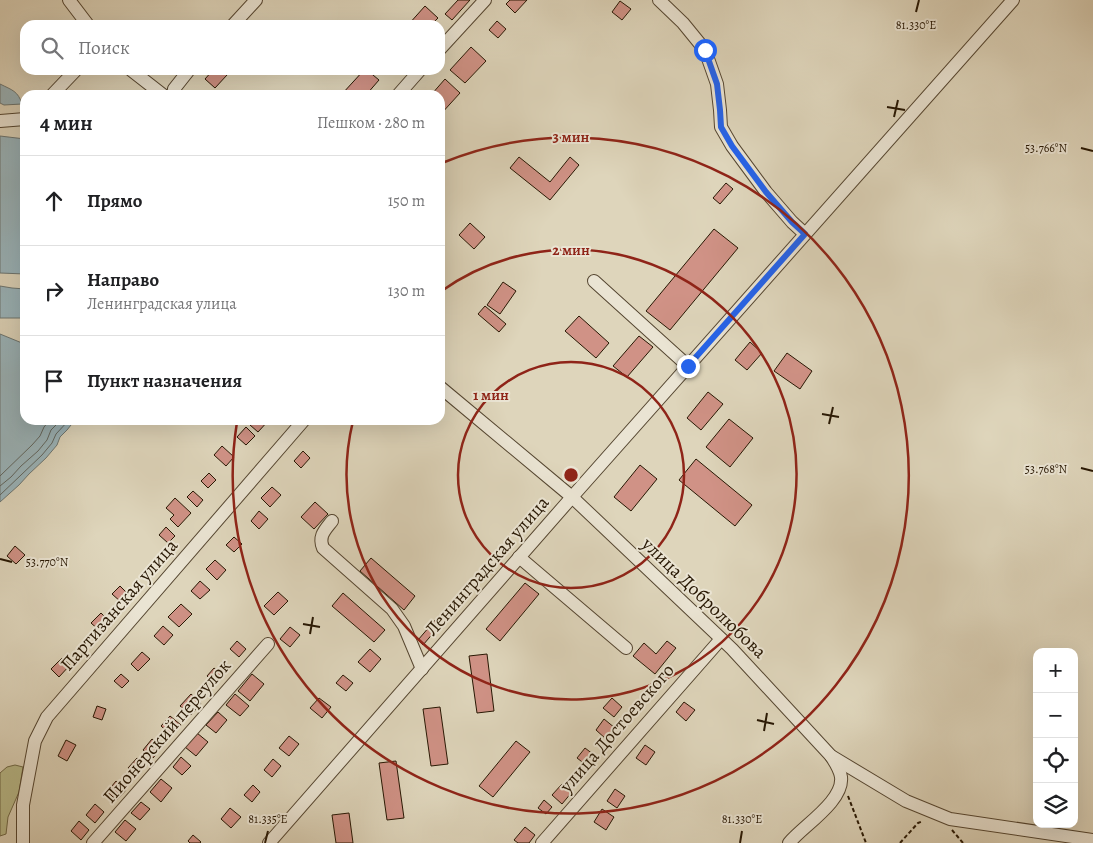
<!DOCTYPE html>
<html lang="ru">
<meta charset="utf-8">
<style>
:root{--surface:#fff;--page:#f2f2f2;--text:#202124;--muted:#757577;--line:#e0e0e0}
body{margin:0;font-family:Alegreya,serif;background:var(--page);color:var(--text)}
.controls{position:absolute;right:15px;bottom:15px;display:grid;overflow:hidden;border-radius:10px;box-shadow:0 5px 20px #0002}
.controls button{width:45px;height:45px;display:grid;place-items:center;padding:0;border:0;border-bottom:1px solid var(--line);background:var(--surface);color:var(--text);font:25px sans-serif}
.stop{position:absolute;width:15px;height:15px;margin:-11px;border:4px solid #2563eb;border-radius:50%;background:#fff}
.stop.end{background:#2563eb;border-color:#fff;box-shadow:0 1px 5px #0008}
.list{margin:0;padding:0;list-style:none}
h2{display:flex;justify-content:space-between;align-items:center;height:65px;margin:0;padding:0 20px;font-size:21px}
h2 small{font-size:16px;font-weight:400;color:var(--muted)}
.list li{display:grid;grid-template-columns:32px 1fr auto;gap:15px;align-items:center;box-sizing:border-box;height:90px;padding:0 20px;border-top:1px solid var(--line)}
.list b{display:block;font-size:19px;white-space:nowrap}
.list p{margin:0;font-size:16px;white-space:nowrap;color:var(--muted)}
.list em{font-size:16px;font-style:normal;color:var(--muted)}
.icon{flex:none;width:28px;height:28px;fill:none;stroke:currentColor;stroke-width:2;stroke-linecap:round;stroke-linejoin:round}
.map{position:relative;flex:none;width:1093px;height:843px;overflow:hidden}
.search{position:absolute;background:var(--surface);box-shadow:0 5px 20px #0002;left:20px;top:20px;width:425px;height:55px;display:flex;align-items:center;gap:12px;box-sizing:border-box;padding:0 18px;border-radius:15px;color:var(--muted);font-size:19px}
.panel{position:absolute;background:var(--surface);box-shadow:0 5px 20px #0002;left:20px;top:90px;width:425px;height:335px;border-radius:15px}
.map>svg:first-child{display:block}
.green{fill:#b9bb8b;stroke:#706947}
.water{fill:#9ab5bc;stroke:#6c7672}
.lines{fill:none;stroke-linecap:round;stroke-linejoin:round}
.shore{stroke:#606660;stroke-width:1}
.building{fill:#d09286;stroke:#271703}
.minor-casing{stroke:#554631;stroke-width:14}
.path{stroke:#271703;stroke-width:2;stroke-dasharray:4 2.5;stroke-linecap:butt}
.minor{stroke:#eae4d3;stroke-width:12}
.route{stroke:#2563eb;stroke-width:6}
.ticks{fill:none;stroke:#271703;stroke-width:2}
.ring{fill:none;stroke:#8f2418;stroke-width:2.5}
.labels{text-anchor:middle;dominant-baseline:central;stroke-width:4;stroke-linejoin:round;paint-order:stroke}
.street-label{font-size:19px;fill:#271703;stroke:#eae4d3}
.ticks-label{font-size:12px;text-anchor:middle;fill:#271703;stroke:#eae4d3;stroke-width:4;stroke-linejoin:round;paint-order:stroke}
.centre{fill:#8f2418;stroke:#eae4d3;stroke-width:2.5}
.ring-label{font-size:15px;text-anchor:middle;font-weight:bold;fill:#8f2418;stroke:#eae4d3;stroke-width:4;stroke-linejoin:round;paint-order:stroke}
</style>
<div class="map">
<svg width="1093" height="843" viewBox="0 0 1093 843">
<rect width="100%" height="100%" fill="#ded5bb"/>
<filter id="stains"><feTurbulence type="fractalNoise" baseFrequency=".004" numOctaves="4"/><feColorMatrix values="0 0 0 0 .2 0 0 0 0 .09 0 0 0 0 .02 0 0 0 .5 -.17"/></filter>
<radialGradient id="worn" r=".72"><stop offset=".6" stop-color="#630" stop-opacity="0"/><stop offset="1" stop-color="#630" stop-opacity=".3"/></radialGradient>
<!-- green -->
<path class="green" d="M15,765L23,767L19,792L8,817L6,834L0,836V773L7,767Z"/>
<!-- water -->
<g class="water">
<path d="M0,84C12,90 18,91 22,104L4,105L0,103Z"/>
<path d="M0,136L25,139V205L24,207L25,212V274L0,273Z"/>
<path d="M0,286L12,288L25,289V319L22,318H0Z"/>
<path d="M0,334L22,343L25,346V420H75L67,430L60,437L57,445L46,458L29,474L19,485L0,502Z"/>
</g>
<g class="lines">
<!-- shore -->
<g class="shore">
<path d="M0,476L32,445L40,436L44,427L50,420"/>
<path d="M0,486L11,477L21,466L38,451L47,440L51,430L61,420"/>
<path d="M0,495L42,455L52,443L56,434L69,420"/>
</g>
</g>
<!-- building -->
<g class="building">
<path d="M458,0H470L452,20L445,14Z"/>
<path d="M510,0H527L515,13L506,4Z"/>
<path d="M620,1L631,9L622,20L612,12Z"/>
<path d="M425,6L438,18L431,25H408Z"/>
<path d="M497,21L506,29L498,38L489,30Z"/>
<path d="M471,47L486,61L465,83L450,70Z"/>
<path d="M213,70H221L227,75L215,88L205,79Z"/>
<path d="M364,70H367L379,80L366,95H342V94Z"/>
<path d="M445,79L460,93L440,115V95H431Z"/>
<path d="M519,157L550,182L570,157L579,165L550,200L510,168Z"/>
<path d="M726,183L733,189L720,204L713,198Z"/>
<path d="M470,223L485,237L474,249L459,235Z"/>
<path d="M714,229L738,248L670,330L646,311Z"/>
<path d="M503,282L516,291L500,314L487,305Z"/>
<path d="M485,306L506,324L499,332L478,314Z"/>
<path d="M579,316L609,343L596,358L565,331Z"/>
<path d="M639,336L653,347L627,377L613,366Z"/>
<path d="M750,342L762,353L747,370L735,360Z"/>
<path d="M787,353L812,371L800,389L774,371Z"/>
<path d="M708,392L723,404L701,430L687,418Z"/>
<path d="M729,419L753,438L730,467L706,447Z"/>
<path d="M254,420H269L258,432L250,425Z"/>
<path d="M246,427L255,436L246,445L237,437Z"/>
<path d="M222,446L234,457L226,466L214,455Z"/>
<path d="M303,451L310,458L301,468L294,461Z"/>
<path d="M696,459L752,505L735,526L679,480Z"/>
<path d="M640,465L657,479L631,511L614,497Z"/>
<path d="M209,473L216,480L208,488L201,481Z"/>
<path d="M272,487L281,495L270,507L261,498Z"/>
<path d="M193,491L203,500L197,507L187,497Z"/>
<path d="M175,498L191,513L178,527L170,519L174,515L166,508Z"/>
<path d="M315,502L328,514L314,529L301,517Z"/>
<path d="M259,511L268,519L259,529L251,521Z"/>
<path d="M166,527L175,536L168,543L159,535Z"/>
<path d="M234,537L242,544L234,552L226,545Z"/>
<path d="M15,546L25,555L16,564L7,556Z"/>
<path d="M371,558L415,596L404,610L360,571Z"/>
<path d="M215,560L226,570L217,580L206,569Z"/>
<path d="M200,581L210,590L200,599L191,591Z"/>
<path d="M525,583L539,594L500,641L486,629Z"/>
<path d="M120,586L128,594L121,602L112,594Z"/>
<path d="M278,592L288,601L274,615L264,606Z"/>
<path d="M343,593L385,630L374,642L332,606Z"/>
<path d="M181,604L192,614L179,627L168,617Z"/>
<path d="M101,613L108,620L99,630L91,623Z"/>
<path d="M436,619L441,624L423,645L418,640Z"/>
<path d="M163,626L173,635L164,645L154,636Z"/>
<path d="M290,627L300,635L290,647L280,639Z"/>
<path d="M237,641L246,649L239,657L230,649Z"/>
<path d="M667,641L676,648L655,674L633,656L644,643L656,654Z"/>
<path d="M370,649L381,659L370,672L358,662Z"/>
<path d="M142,652L150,659L138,671L131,664Z"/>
<path d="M487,654L494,711L477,713L469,656Z"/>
<path d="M62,658L70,665L59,677L51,669Z"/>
<path d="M214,668L223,675L216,684L207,676Z"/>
<path d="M121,674L129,681L122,688L114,681Z"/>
<path d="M252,674L264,684L250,701L238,691Z"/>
<path d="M343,675L353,683L346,691L336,683Z"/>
<path d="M191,694L201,703L191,715L180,706Z"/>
<path d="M235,694L249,706L240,716L226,705Z"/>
<path d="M319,698L331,707L322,718L310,708Z"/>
<path d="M612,698L622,707L614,717L603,708Z"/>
<path d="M684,702L695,710L686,721L676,712Z"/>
<path d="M97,706L106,709L102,720L93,717Z"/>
<path d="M440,707L448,764L431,766L423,709Z"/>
<path d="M218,712L227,720L216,733L206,725Z"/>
<path d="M170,716L181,725L172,736L161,726Z"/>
<path d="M604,719L615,728L606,739L596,730Z"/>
<path d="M197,733L208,742L196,756L185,747Z"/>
<path d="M289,736L299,744L289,756L279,748Z"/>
<path d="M152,739L162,747L153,758L143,750Z"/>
<path d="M66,740L76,745L67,761L58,756Z"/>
<path d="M516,741L530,752L493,797L479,786Z"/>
<path d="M645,745L655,752L646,765L636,758Z"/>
<path d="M585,748L598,758L590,768L577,758Z"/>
<path d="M181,757L191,766L182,775L173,767Z"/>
<path d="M137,758L145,765L137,776L128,768Z"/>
<path d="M273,759L281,766L272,777L264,770Z"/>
<path d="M396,761L404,818L387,820L379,763Z"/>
<path d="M161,779L172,788L161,802L150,792Z"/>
<path d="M116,781L126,790L117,800L107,792Z"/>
<path d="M562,784L572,792L562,804L552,795Z"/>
<path d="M253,785L260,792L252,802L244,795Z"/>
<path d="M615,789L625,796L617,808L607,801Z"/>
<path d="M544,800L552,807L546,814L538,808Z"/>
<path d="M141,802L150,809L140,820L131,813Z"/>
<path d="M95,804L104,812L95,823L86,815Z"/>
<path d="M230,808L241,817L231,828L221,819Z"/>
<path d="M602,809L614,817L606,830L594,822Z"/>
<path d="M349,813L353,843H336L332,815Z"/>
<path d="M125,820L136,829L126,841L115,832Z"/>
<path d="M79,821L89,830L81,840L71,831Z"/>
<path d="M525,827L535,835L529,843H518L514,840Z"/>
<path d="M193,835L201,842L200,843H190L188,841Z"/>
</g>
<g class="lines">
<defs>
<g id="minor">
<path d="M69,0L88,25"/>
<path d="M659,0L683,23L705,50L717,84L720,110L721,127L732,146L766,192L792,222L805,234"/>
<path d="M233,25L256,0"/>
<path d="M440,49L485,0"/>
<path d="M131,70L163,95"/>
<path d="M52,95L76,70"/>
<path d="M173,95L174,89L189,70"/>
<path d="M398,95L420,70"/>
<path d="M0,121L25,119"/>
<path d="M594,281L688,366"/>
<path d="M440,387L572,497L732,649L831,756L906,801L950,819L1093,840"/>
<path d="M332,521C325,530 318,536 323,548L392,609L404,626L422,669"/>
<path d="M519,557L626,648"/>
<path d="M23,843V805L35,741L47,717L304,420"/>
<path d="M93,843L268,644"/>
<path d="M269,843L572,497L1013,0"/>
<path d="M542,843L721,639"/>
<path d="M789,843C803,826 844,801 841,777C840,770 835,762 831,756"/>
</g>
</defs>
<!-- minor casing -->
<use href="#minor" class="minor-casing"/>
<!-- path -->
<g class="path">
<path d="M848,796L866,843"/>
<path d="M952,830L963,843"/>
<path d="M900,843L918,823L923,821"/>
</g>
<!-- minor -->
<use href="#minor" class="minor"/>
</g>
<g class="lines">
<!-- route -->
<path class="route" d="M688,366L805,234L792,222L766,192L732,146L721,127L720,110L717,84L705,50"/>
</g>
<!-- ticks -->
<path class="ticks" d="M916,12L919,0M887,107L905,110M894,117L898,100M1081,148L1093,151M822,414L839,417M829,424L833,407M1081,468L1093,471M0,559L12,562M303,624L320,627M310,634L313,617M757,720L774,724M764,731L767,713M265,843L268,831M740,843L742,831"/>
<!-- distance rings -->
<g class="ring">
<circle cx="571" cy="475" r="113"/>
<path d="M440 292A225 225 0 1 1 353 421"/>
<path d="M442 163A338 338 0 1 1 237 422"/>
</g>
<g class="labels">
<!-- street labels -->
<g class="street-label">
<text transform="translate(487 566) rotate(-49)">Ленинградская улица</text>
<text transform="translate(704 598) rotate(44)">улица Добролюбова</text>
<text transform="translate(119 605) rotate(-49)">Партизанская улица</text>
<text transform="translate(617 728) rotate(-49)">улица Достоевского</text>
<text transform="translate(167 731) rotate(-49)">Пионерский переулок</text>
</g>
</g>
<g class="ticks-label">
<text x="916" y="29">81.330°E</text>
<text x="1046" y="152">53.766°N</text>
<text x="1046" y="473">53.768°N</text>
<text x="47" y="566">53.770°N</text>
<text x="268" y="823">81.335°E</text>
<text x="742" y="823">81.330°E</text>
</g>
<circle cx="571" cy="475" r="8" class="centre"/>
<g class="ring-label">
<text x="571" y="142">3 мин</text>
<text x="571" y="255">2 мин</text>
<text x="491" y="400">1 мин</text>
</g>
<rect width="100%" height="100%" filter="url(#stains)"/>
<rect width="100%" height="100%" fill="url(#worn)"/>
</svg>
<div class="controls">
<button>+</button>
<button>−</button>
<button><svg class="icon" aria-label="locate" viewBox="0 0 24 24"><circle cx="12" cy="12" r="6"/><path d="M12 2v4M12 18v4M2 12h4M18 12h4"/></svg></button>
<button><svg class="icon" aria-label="layers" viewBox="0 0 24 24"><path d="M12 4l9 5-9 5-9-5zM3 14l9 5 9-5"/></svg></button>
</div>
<div class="stop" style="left:705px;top:50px"></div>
<div class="stop end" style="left:688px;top:366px"></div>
<div class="search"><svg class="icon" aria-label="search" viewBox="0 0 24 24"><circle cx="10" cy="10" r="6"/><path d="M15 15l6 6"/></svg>Поиск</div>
<section class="panel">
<h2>4 мин<small>Пешком · 280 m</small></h2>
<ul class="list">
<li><svg class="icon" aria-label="ahead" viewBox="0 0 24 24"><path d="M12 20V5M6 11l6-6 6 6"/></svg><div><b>Прямо</b></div><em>150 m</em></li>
<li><svg class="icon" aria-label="right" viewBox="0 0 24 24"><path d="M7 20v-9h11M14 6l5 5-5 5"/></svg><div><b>Направо</b><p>Ленинградская улица</p></div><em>130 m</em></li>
<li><svg class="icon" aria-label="arrive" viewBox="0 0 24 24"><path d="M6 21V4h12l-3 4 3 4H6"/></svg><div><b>Пункт назначения</b></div></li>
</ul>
</section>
</div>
